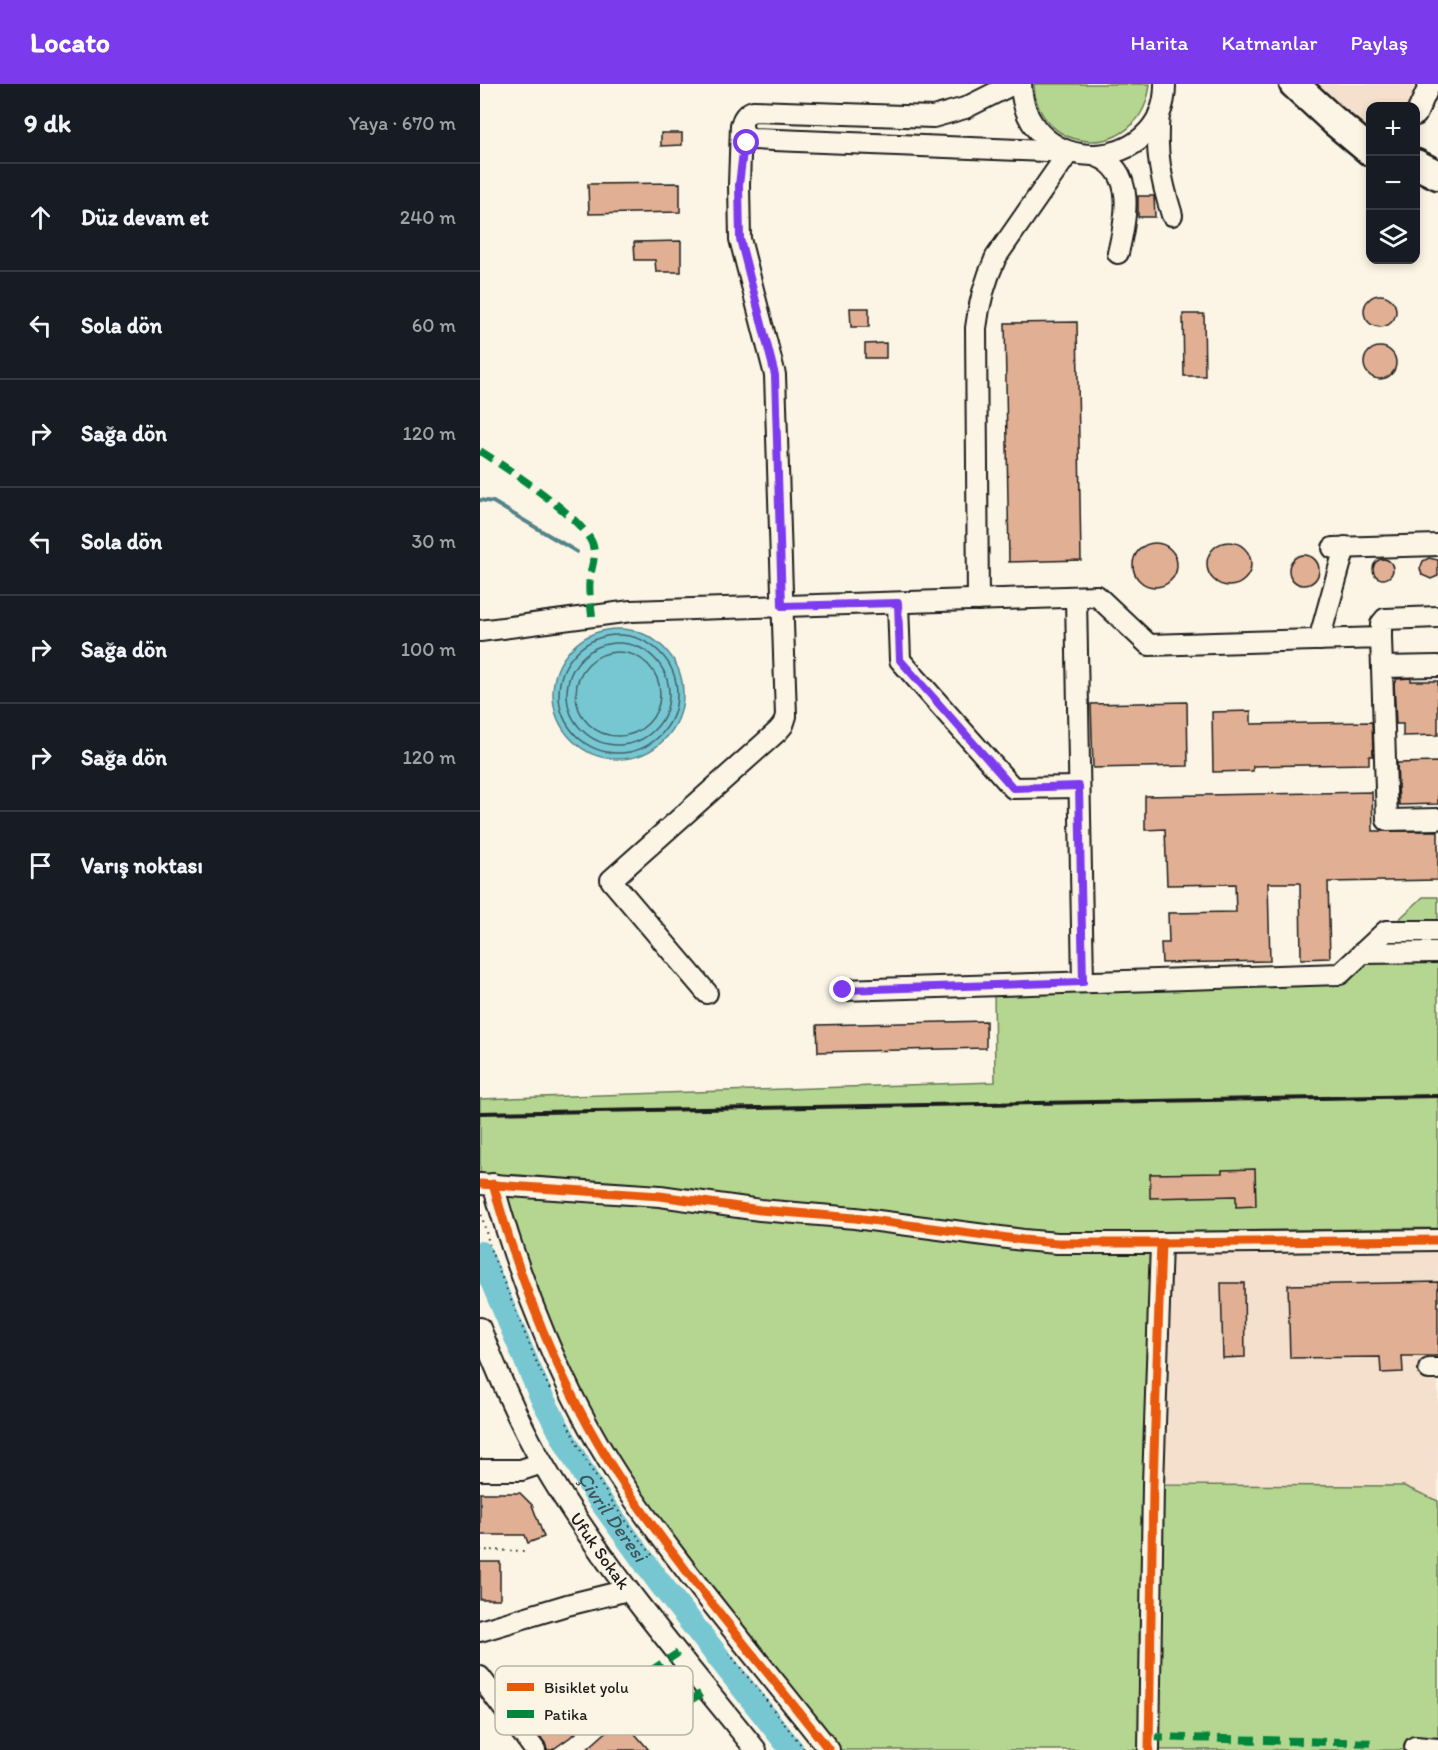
<!DOCTYPE html>
<html lang="tr">
<meta charset="utf-8">
<style>
:root{--surface:#171b24;--page:#20242c;--text:#f1f3f6;--muted:#9ea1a6;--line:#363941;--accent:#7c3aed}
body{margin:0;font-family:Itim,sans-serif;background:var(--page);color:var(--text)}
.controls{position:absolute;right:18px;top:18px;display:grid;overflow:hidden;border-radius:12px;box-shadow:0 3px 9px #0003}
.controls button{width:54px;height:54px;display:grid;place-items:center;padding:0;border:0;border-bottom:2px solid var(--line);background:var(--surface);color:var(--text);font:30px sans-serif}
.stop{position:absolute;width:18px;height:18px;margin:-14px;border:4px solid #7c3aed;border-radius:50%;background:#fff}
.stop.end{background:#7c3aed;border-color:#fff;box-shadow:0 2px 6px #0008}
.list{margin:0;padding:0;list-style:none}
h2{display:flex;justify-content:space-between;align-items:center;height:78px;margin:0;padding:0 24px;font-size:26px}
h2 small{font-size:20px;font-weight:400;color:var(--muted)}
.list li{display:grid;grid-template-columns:39px 1fr auto;gap:18px;align-items:center;box-sizing:border-box;height:108px;padding:0 24px;border-top:2px solid var(--line)}
.list b{display:block;font-size:22px;white-space:nowrap}
.list em{font-size:20px;font-style:normal;color:var(--muted)}
.icon{flex:none;width:33px;height:33px;fill:none;stroke:currentColor;stroke-width:2;stroke-linecap:round;stroke-linejoin:round}
.map{position:relative;flex:none;width:958px;height:1666px;overflow:hidden}
header{display:flex;align-items:center;gap:36px;box-sizing:border-box;height:84px;padding:0 30px;background:var(--accent);color:#fff}
header strong{font-size:28px}
nav{display:flex;gap:33px;margin-inline-start:auto;font-size:21px}
main{display:flex}
aside{flex:1;background:var(--surface)}
.map>svg:first-child{display:block}
.built{fill:#f4e0cd}
.green{fill:#b5d690;stroke:#687956;stroke-width:1.5}
.water{fill:#77c7d3;stroke:#53838a;stroke-width:1.5}
.lines{fill:none;stroke-linecap:round;stroke-linejoin:round}
.shore{stroke:#406065;stroke-width:1.5}
.stream{stroke:#53838a;stroke-width:4}
.river{stroke:#77c7d3;stroke-width:24}
.building{fill:#e1af94;stroke:#1c1c1c;stroke-width:1.5}
.minor-casing{stroke:#1c1c1c;stroke-width:24}
.highway-casing{stroke:#1c1c1c;stroke-width:33}
.path{stroke:#1c1c1c;stroke-width:2;stroke-dasharray:1.5 4.5;stroke-linecap:butt}
.minor{stroke:#fcf5e5;stroke-width:20}
.highway{stroke:#fcf5e5;stroke-width:28}
.rail{stroke:#1c1c1c;stroke-width:4}
.quiet{stroke:#00873e;stroke-width:8;stroke-dasharray:15 8;stroke-linecap:butt}
.cycleway-casing{stroke:#fcf5e5;stroke-width:13}
.cycleway{stroke:#e8590c;stroke-width:9}
.route{stroke:#7c3aed;stroke-width:8}
.labels{text-anchor:middle;dominant-baseline:central;stroke-width:5;stroke-linejoin:round;paint-order:stroke}
.street-label{font-size:18px;fill:#1c1c1c;stroke:#fcf5e5}
.water-label{font-size:20px;font-style:italic;fill:#3c585c;stroke:#fcf5e5}
.key{fill:#fcf5e5;stroke:#b9b4a9;stroke-width:1.5}
.key-label{font-size:16px;fill:#1c1c1c}
</style>
<header>
<strong>Locato</strong>
<nav><a>Harita</a><a>Katmanlar</a><a>Paylaş</a></nav>
</header>
<main>
<aside>
<h2>9 dk<small>Yaya · 670 m</small></h2>
<ul class="list">
<li><svg class="icon" aria-label="ahead" viewBox="0 0 24 24"><path d="M12 20V5M6 11l6-6 6 6"/></svg><div><b>Düz devam et</b></div><em>240 m</em></li>
<li><svg class="icon" aria-label="left" viewBox="0 0 24 24"><path d="M17 20v-9H6M10 6l-5 5 5 5"/></svg><div><b>Sola dön</b></div><em>60 m</em></li>
<li><svg class="icon" aria-label="right" viewBox="0 0 24 24"><path d="M7 20v-9h11M14 6l5 5-5 5"/></svg><div><b>Sağa dön</b></div><em>120 m</em></li>
<li><svg class="icon" aria-label="left" viewBox="0 0 24 24"><path d="M17 20v-9H6M10 6l-5 5 5 5"/></svg><div><b>Sola dön</b></div><em>30 m</em></li>
<li><svg class="icon" aria-label="right" viewBox="0 0 24 24"><path d="M7 20v-9h11M14 6l5 5-5 5"/></svg><div><b>Sağa dön</b></div><em>100 m</em></li>
<li><svg class="icon" aria-label="right" viewBox="0 0 24 24"><path d="M7 20v-9h11M14 6l5 5-5 5"/></svg><div><b>Sağa dön</b></div><em>120 m</em></li>
<li><svg class="icon" aria-label="arrive" viewBox="0 0 24 24"><path d="M6 21V4h12l-3 4 3 4H6"/></svg><div><b>Varış noktası</b></div></li>
</ul>
</aside>
<div class="map">
<svg width="958" height="1666" viewBox="0 0 958 1666">
<rect width="100%" height="100%" fill="#fcf5e5"/>
<filter id="ink" filterUnits="userSpaceOnUse"><feTurbulence type="fractalNoise" baseFrequency=".0167" numOctaves="2"/><feDisplacementMap in="SourceGraphic" scale="12" xChannelSelector="R" yChannelSelector="G"/><feConvolveMatrix kernelMatrix="1 2 1 2 8 2 1 2 1" color-interpolation-filters="sRGB"/></filter>
<g filter="url(#ink)">
<!-- built -->
<g class="built">
<path d="M831,0H950L936,22H890V52Z"/>
<path d="M958,1156V1417L924,1402L673,1401L681,1159Z"/>
</g>
<!-- green -->
<g class="green">
<path d="M554,0H670C662,79 556,73 554,0Z"/>
<path d="M943,813H958V1144L681,1148L673,1401L924,1402L958,1417V1666H349L137,1390L25,1144L0,1100V1015L515,998L514,901L860,890Z"/>
</g>
<!-- water -->
<circle class="water" cx="138" cy="610" r="65"/>
<g class="lines">
<!-- shore -->
<g class="shore">
<circle cx="138" cy="610" r="59"/>
<circle cx="138" cy="610" r="51"/>
<circle cx="138" cy="610" r="42"/>
</g>
<!-- stream -->
<path class="stream" d="M0,416L13,418L97,468"/>
<!-- river -->
<path class="river" id="s1" d="M0,1169L61,1312L90,1366L114,1408L179,1498L312,1666"/>
</g>
<!-- building -->
<g class="building">
<path d="M181,49H202V61L181,62Z"/>
<path d="M200,99V128L109,130L108,100Z"/>
<path d="M658,112H674L675,133H658Z"/>
<path d="M201,157V188H176L175,176H155L154,158Z"/>
<circle cx="900" cy="227" r="16"/>
<path d="M370,224H389V243H371Z"/>
<path d="M703,230H724L725,292H704Z"/>
<path d="M597,238L601,476L529,478L525,239Z"/>
<path d="M406,259V274H385V260Z"/>
<circle cx="900" cy="279" r="16"/>
<circle cx="749" cy="480" r="22"/>
<circle cx="675" cy="481" r="22"/>
<circle cx="824" cy="486" r="15"/>
<path d="M949,474L958,476V492L951,495L942,491L940,485L943,477Z"/>
<circle cx="903" cy="485" r="10"/>
<path d="M931,594V597H958V651L923,652V640H916L914,598H916V595Z"/>
<path d="M707,618L708,682L613,684L611,620Z"/>
<path d="M771,627V640L892,638L893,672H889V680L773,682V687L733,688L732,628Z"/>
<path d="M958,678V720L919,721L917,679Z"/>
<path d="M892,708L893,747H958V796L848,798L850,874L821,875L820,799H788L790,877L682,879L681,859H689L688,829L756,828L755,800L687,801L685,745L665,746V712Z"/>
<path d="M506,937V964L338,968L337,941Z"/>
<path d="M775,1085L776,1122L756,1123V1112L670,1114V1090L742,1089V1086Z"/>
<path d="M958,1198V1272H922L923,1288L901,1289L900,1273L810,1274L808,1201Z"/>
<path d="M741,1199H764L765,1273L743,1274Z"/>
<path d="M0,1409H40L52,1421L64,1453L48,1459L45,1451H0Z"/>
<rect x="0" y="1478" width="20" height="37"/>
<path d="M166,1613L171,1627L144,1637L169,1666H106Z"/>
<path d="M112,1614L117,1630L89,1640L96,1649L72,1666H67L65,1659L59,1651L95,1624L94,1621Z"/>
</g>
<g class="lines">
<defs>
<g id="minor">
<path d="M533,0L485,24L453,33L273,27C259,32 258,49 272,55L589,68"/>
<path d="M541,0C545,98 686,91 685,0"/>
<path d="M679,30C675,67 681,96 692,131"/>
<path d="M936,31L950,0"/>
<path d="M616,72C657,86 646,136 638,169"/>
<path d="M853,464L958,461"/>
<path d="M596,513L603,898"/>
<path d="M498,516L496,244C499,218 505,197 516,173L589,68"/>
<path d="M418,519L420,576L533,704L599,703"/>
<path d="M0,547L151,527L617,512L669,561L901,554L907,736L958,735"/>
<path d="M901,554V540L905,535L958,533"/>
<path d="M839,556L865,463"/>
<path d="M902,583L958,582"/>
<path d="M882,869L958,868"/>
<path d="M363,906L860,890L906,847H958"/>
<path d="M227,909L131,796L298,647L303,641L306,632L295,291L260,155L259,101L261,41"/>
<path d="M0,1100L180,1112L280,1126L375,1134L543,1156L577,1159H681L958,1156"/>
<path d="M13,1100C40,1199 82,1306 138,1392C202,1488 278,1575 349,1666"/>
<path id="s2" d="M0,1244C18,1290 38,1337 63,1380C123,1483 202,1574 276,1666"/>
<path d="M949,1285H958"/>
<path d="M0,1386H41L62,1379"/>
<path d="M0,1547L87,1521L148,1506"/>
<path d="M0,1593L55,1666"/>
<path d="M935,1663L958,1665"/>
<path d="M669,1666L673,1401L681,1159"/>
</g>
<g id="highway">
<path d="M814,0L853,36L890,67"/>
<path d="M936,80L958,91"/>
</g>
</defs>
<!-- minor casing -->
<use href="#minor" class="minor-casing"/>
<!-- highway casing -->
<use href="#highway" class="highway-casing"/>
<!-- path -->
<g class="path">
<path d="M0,1125L11,1167L59,1284L71,1307"/>
<path d="M87,1339L107,1379L139,1428L173,1472"/>
<path d="M0,1466L44,1467"/>
<path d="M249,1569L325,1666"/>
</g>
<!-- minor -->
<use href="#minor" class="minor"/>
<!-- highway -->
<use href="#highway" class="highway"/>
<!-- rail -->
<path class="rail" d="M0,1029L958,1012"/>
<!-- quiet -->
<g class="quiet">
<path d="M0,367C25,383 107,436 113,462C116,474 111,483 110,494C108,507 111,520 112,532"/>
<path d="M126,1604L172,1586L198,1569"/>
<path d="M145,1645L197,1624L227,1606"/>
<path d="M669,1653L897,1659"/>
</g>
<defs>
<g id="cycleway">
<path d="M0,1100L180,1112L280,1126L375,1134L543,1156L577,1159H681L958,1156"/>
<path d="M13,1100C40,1199 82,1306 138,1392C202,1488 278,1575 349,1666"/>
<path d="M669,1666L673,1401L681,1159"/>
</g>
</defs>
<!-- cycleway casing -->
<use href="#cycleway" class="cycleway-casing"/>
<!-- cycleway -->
<use href="#cycleway" class="cycleway"/>
</g>
</g>
<g class="lines" filter="url(#ink)">
<!-- route -->
<path class="route" d="M267,59L263,68L259,101L260,155L295,291L302,522L418,519L420,576L533,704L599,702L603,898L363,906"/>
</g>
<g class="labels">
<!-- street labels -->
<g class="street-label">
<text stroke="none"><textPath href="#s2" startOffset="254">Ufuk Sokak</textPath></text>
</g>
<!-- water labels -->
<g class="water-label">
<text stroke="none"><textPath href="#s1" startOffset="296">Çivril Deresi</textPath></text>
</g>
</g>
<!-- legend -->
<rect x="15" y="1582" width="198" height="69" rx="9" class="key"/>
<rect x="27" y="1599" width="27" height="8" fill="#e8590c"/>
<rect x="27" y="1626" width="27" height="8" fill="#00873e"/>
<g class="key-label">
<text x="64" y="1609">Bisiklet yolu</text>
<text x="64" y="1636">Patika</text>
</g>
</svg>
<div class="controls">
<button>+</button>
<button>−</button>
<button><svg class="icon" aria-label="layers" viewBox="0 0 24 24"><path d="M12 4l9 5-9 5-9-5zM3 14l9 5 9-5"/></svg></button>
</div>
<div class="stop" style="left:267px;top:59px"></div>
<div class="stop end" style="left:363px;top:906px"></div>
</div>
</main>
